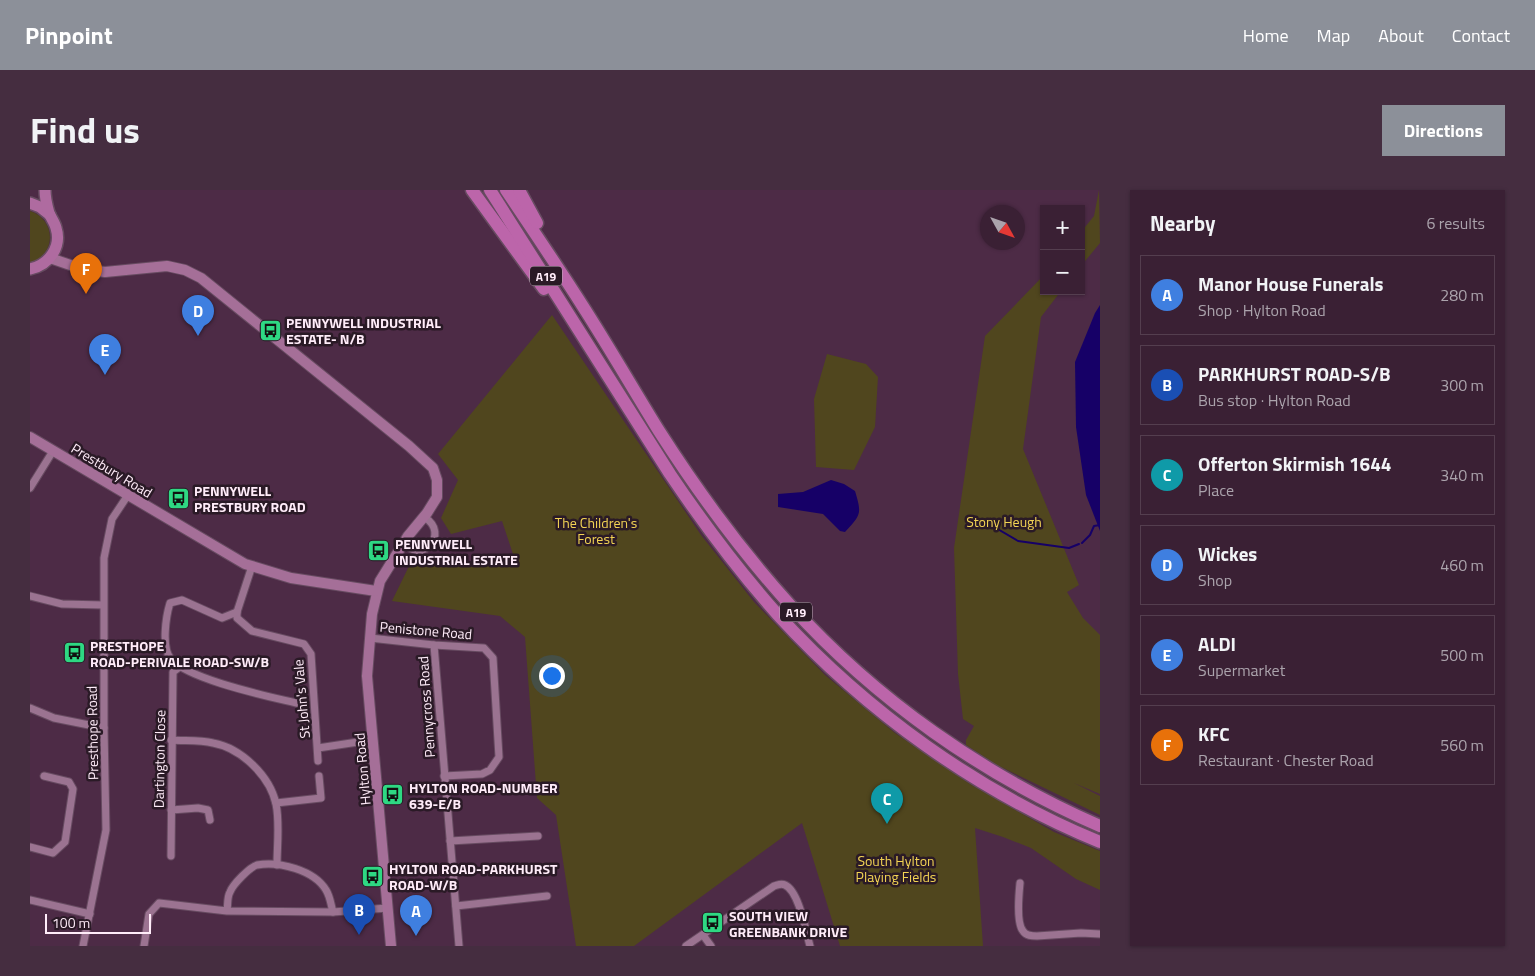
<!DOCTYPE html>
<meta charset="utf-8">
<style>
:root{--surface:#3a2034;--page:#452d40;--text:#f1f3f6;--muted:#aba3ac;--line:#543e4f;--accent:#8c9099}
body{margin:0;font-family:"Titillium Web",sans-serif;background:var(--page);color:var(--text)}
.controls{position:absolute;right:15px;top:15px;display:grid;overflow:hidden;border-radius:0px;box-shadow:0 1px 4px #0004}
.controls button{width:45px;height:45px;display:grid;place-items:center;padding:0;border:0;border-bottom:1px solid var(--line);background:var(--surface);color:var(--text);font:25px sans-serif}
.compass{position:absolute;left:950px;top:15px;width:45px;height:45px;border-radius:50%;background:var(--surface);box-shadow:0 1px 4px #0004;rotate:130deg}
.scale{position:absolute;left:15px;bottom:12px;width:106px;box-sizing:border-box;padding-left:5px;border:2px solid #ffecf9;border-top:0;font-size:14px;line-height:18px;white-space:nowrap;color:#ffecf9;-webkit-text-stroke:4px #2a1a26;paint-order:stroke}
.you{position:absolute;left:521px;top:485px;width:18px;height:18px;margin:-12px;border:4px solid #fff;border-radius:50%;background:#1a73e8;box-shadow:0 0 0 8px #1a73e833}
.badge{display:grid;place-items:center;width:32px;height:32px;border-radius:50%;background:var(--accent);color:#fff;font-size:16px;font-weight:700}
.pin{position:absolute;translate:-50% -41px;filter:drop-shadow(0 1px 2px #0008)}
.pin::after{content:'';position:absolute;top:26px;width:18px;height:15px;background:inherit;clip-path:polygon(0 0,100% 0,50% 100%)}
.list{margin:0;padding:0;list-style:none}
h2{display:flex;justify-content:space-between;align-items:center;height:65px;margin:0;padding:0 20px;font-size:21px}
h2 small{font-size:16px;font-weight:400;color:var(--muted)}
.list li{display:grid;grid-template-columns:32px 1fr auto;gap:15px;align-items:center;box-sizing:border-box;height:80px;margin:0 10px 10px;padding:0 10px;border:1px solid var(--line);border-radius:0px}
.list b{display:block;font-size:19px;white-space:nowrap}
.list p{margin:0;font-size:16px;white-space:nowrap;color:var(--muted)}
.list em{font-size:16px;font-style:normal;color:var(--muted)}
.map{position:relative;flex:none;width:1070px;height:756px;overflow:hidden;border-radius:0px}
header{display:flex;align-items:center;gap:30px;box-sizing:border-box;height:70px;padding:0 25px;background:var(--accent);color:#fff}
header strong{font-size:24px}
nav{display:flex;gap:28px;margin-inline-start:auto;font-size:18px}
.intro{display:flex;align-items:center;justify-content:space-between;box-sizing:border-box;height:120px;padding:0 30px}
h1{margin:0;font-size:35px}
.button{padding:12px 22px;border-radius:0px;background:var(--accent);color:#fff;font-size:18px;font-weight:700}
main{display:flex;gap:30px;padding:0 30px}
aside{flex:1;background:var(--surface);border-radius:0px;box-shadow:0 1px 4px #0004}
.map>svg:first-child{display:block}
.green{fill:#50461e}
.water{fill:#160067}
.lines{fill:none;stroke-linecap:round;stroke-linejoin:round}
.stream{stroke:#160067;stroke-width:2}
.street-casing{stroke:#674b61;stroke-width:9}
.secondary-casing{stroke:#674b61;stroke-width:12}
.primary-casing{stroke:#674b61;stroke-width:14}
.highway-casing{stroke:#674b61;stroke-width:15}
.street{stroke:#9b7391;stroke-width:7}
.secondary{stroke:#a56f98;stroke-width:10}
.primary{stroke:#af6ba0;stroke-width:11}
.highway{stroke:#bc65aa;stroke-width:12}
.labels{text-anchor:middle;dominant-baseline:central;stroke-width:5;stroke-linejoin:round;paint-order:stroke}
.shield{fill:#2a1a26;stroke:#bfadba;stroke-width:1}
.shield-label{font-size:12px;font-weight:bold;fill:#ffecf9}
.poi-label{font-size:14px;font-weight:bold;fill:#ffecf9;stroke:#2a1a26;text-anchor:start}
.street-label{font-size:14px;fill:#ffecf9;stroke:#2a1a26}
.park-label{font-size:14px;fill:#f3d454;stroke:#2a1a26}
</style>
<header>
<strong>Pinpoint</strong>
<nav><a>Home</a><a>Map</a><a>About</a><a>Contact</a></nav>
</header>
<div class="intro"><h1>Find us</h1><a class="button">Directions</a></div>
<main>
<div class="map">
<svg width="1070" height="756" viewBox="0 0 1070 756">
<rect width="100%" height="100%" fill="#4d2b46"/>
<!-- green -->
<g class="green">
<path d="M1069,0L1070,53L1051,76V42L1064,26Z"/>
<path d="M0,21C26,29 27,65 0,73Z"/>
<path d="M1014,85V101H1031L1011,127L993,259L1049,395L1037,402L1053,428L1070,445V604L1044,593L1070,606V625L967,575L936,555V550L944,536L933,529L928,484L924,358L955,146Z"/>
<path d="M522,125L671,345L724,412L795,485L865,543L940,594L1024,642L1070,661V700L1046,689L1001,658L973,647L945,638L953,756H810L772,633L604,756H546L526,625L507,608L495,447L470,426L362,411L381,372L401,376H487L472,331L421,344L411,328L428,290L408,264Z"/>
<path d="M797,164L836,174L848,187L845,237L824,280L786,277L784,209Z"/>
</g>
<!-- water -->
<g class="water">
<path d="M1070,115V341L1056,305L1046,237L1045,172L1065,123Z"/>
<path d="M801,290L814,294L825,301C832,324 831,325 815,342L810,341L793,324L748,317V304L773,302Z"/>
</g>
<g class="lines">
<!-- stream -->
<g class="stream">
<path d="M954,331L988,351L1039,358L1049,354"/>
<path d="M1052,353L1060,345L1064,336L1070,335"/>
</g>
<defs>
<g id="street">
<path d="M0,298L23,261"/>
<path d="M374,351C389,377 422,344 394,327"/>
<path d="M222,376L207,422V428L222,441L274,454L281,464L288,571"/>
<path d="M0,406L32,414L73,415"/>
<path d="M207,422L192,428L152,410L140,413C136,426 131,458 141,469C159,490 242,507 270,514"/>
<path d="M340,448L404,455L454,458L463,468L469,567L460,580L452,584L414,586"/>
<path d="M404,455L429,756"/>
<path d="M0,518L24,528L74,538"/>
<path d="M141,550C155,551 170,550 183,553C211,558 240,586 246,614C250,633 247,656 247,675"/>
<path d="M288,558L328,552"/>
<path d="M246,613L291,608L289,586"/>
<path d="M141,620L168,618L178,620L180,630"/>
<path d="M420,651L508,646"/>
<path d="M0,657L23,663L35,652L43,599L39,592L14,586"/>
<path d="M141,666L143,482L151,476"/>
<path d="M990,693C989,703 986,733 993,741C996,746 1002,746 1007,746L1051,743L1070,744"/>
<path d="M0,710L60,724"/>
<path d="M426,716L517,706"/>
<path d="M303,722L358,718"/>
<path d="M673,745L681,756"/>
<path d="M53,756L76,640L74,538V368L82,329L98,305"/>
<path d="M114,756L119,724L129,713L197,721L303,722C301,715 300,706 296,700C284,680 249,671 227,675C220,677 203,694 200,702C197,707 198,715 197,721"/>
<path d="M656,756L744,696C748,695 751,693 755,695C769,701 776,742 780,756"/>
</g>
<g id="secondary">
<path d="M20,68L52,79L75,82L137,76L155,80L171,88L379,256L403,278L407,290V307L397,323L378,346L350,391L342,424L337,486L361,756"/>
<path d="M0,247L215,374L261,388L346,401"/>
</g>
<g id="primary">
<path d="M0,13L10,17L20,25"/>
<path d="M0,79C19,75 32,57 26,38C25,33 21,28 19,23C17,16 15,8 15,0"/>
</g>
<g id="highway">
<path d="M442,0L514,99"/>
<path d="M460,0L640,284C673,333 709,381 748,425C837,522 948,602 1070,652"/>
<path d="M476,0C502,39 528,77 552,115C579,157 603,199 629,241C668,302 712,362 760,415C846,510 953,585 1070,636"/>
<path d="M489,0L507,33"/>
</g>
</defs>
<!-- street casing -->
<use href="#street" class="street-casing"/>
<!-- secondary casing -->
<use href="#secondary" class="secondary-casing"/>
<!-- primary casing -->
<use href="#primary" class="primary-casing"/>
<!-- highway casing -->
<use href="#highway" class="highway-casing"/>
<!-- street -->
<use href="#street" class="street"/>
<!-- secondary -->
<use href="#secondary" class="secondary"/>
<!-- primary -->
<use href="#primary" class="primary"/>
<!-- highway -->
<use href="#highway" class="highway"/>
</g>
<!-- icons -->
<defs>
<symbol id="bus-square" viewBox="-11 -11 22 22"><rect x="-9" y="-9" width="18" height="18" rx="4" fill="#2ed883" stroke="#2a1a26"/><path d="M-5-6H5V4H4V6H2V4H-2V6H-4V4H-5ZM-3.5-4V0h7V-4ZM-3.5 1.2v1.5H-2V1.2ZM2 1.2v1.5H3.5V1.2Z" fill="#111"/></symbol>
</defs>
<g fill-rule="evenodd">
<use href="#bus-square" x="228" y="128" width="25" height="25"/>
<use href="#bus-square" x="136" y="296" width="25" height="25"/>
<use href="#bus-square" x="336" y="348" width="25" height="25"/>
<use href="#bus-square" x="32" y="450" width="25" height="25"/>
<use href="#bus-square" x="350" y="592" width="25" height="25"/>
<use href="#bus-square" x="330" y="674" width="25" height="25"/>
<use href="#bus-square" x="670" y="720" width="25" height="25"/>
</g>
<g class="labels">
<!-- shield labels -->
<g class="shield">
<rect x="500" y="76.5" width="32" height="19" rx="4"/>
<rect x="750" y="412.5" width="32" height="19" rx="4"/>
</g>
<g class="shield-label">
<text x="516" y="86">A19</text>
<text x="766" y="422">A19</text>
</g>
<!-- poi labels -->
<g class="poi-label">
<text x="256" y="132">PENNYWELL INDUSTRIAL<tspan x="256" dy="16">ESTATE- N/B</tspan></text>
<text x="164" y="300">PENNYWELL<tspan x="164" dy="16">PRESTBURY ROAD</tspan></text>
<text x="365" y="353">PENNYWELL<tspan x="365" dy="16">INDUSTRIAL ESTATE</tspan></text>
<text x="60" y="455">PRESTHOPE<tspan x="60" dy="16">ROAD-PERIVALE ROAD-SW/B</tspan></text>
<text x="379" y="597">HYLTON ROAD-NUMBER<tspan x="379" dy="16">639-E/B</tspan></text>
<text x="359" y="678">HYLTON ROAD-PARKHURST<tspan x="359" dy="16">ROAD-W/B</tspan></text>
<text x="699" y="725">SOUTH VIEW<tspan x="699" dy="16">GREENBANK DRIVE</tspan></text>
</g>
<!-- street labels -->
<g class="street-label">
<text transform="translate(82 280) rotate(31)">Prestbury Road</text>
<text transform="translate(396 440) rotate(5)">Penistone Road</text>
<text transform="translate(271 509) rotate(-95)">St John's Vale</text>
<text transform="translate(396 517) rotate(-94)">Pennycross Road</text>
<text transform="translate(62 543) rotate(-91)">Presthope Road</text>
<text transform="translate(129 569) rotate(-89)">Dartington Close</text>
<text transform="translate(332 579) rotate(-95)">Hylton Road</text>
</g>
<!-- park labels -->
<g class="park-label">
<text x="974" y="331">Stony Heugh</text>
<text x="566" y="332">The Children's<tspan x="566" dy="16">Forest</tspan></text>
<text x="866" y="670">South Hylton<tspan x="866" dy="16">Playing Fields</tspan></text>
</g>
</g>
</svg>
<div class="controls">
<button>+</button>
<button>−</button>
</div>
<svg class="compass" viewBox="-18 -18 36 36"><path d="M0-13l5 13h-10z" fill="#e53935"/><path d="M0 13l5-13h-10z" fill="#aba3ac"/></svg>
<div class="scale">100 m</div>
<div class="you"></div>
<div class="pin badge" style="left:386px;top:746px;background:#3f7fe0">A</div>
<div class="pin badge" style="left:329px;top:745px;background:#1a4fb4">B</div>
<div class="pin badge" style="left:857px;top:634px;background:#0f9aa8">C</div>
<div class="pin badge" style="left:168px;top:146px;background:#3f7fe0">D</div>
<div class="pin badge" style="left:75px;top:185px;background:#3f7fe0">E</div>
<div class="pin badge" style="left:56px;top:104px;background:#e8710a">F</div>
</div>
<aside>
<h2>Nearby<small>6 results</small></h2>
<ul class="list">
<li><span class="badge" style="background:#3f7fe0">A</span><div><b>Manor House Funerals</b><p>Shop · Hylton Road</p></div><em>280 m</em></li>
<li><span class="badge" style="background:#1a4fb4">B</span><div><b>PARKHURST ROAD-S/B</b><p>Bus stop · Hylton Road</p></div><em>300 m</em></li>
<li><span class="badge" style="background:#0f9aa8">C</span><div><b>Offerton Skirmish 1644</b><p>Place</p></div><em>340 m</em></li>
<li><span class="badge" style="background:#3f7fe0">D</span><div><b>Wickes</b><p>Shop</p></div><em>460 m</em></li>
<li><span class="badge" style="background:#3f7fe0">E</span><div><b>ALDI</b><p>Supermarket</p></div><em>500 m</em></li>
<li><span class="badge" style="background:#e8710a">F</span><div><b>KFC</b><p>Restaurant · Chester Road</p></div><em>560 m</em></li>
</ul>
</aside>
</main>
